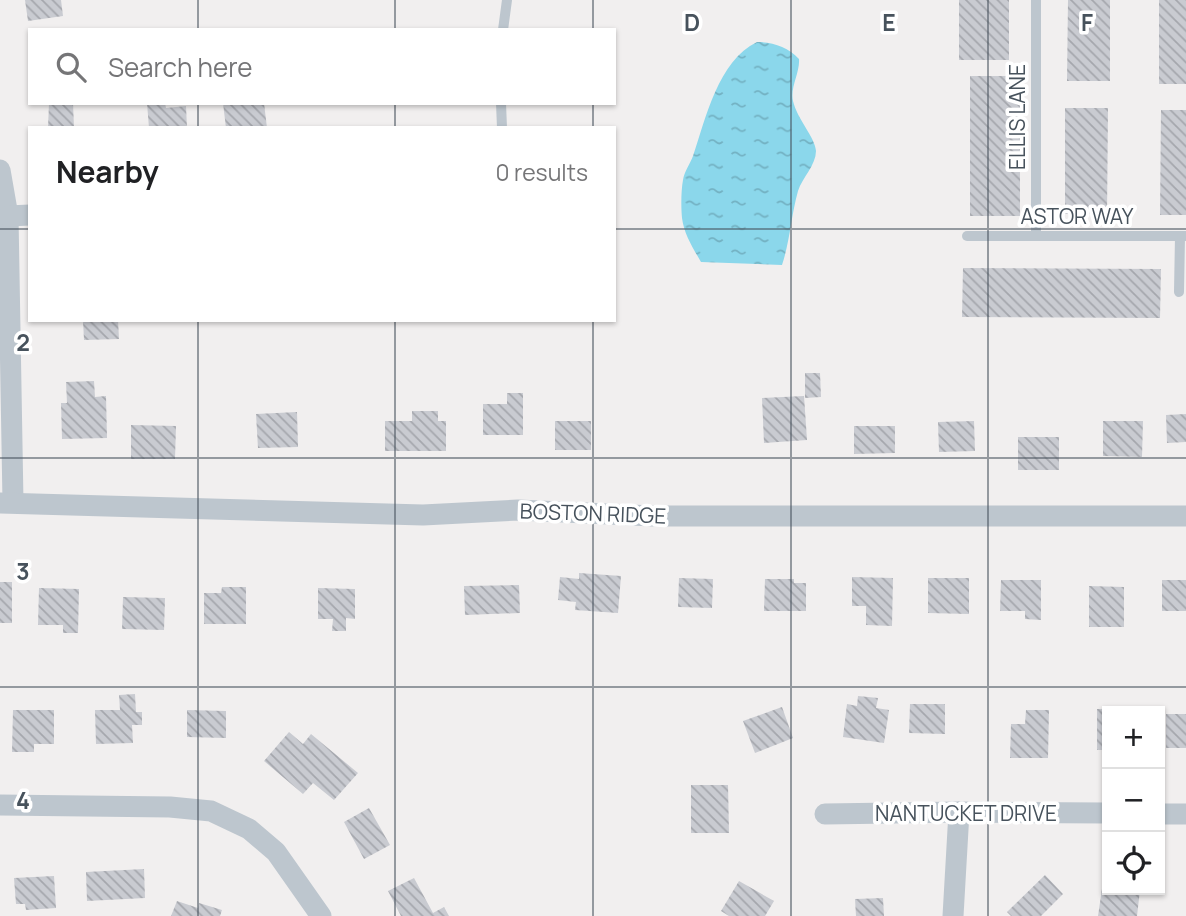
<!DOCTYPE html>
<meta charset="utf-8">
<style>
:root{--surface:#fff;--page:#f6f6f6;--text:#202124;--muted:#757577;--line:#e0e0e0}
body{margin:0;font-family:Manrope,sans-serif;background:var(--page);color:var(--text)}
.controls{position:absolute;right:21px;bottom:21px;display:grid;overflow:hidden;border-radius:0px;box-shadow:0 2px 5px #0004}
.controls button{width:63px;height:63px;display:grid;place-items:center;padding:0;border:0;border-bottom:2px solid var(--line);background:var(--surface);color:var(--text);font:35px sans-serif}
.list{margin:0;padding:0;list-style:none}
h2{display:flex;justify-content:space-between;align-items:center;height:91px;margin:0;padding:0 28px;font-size:30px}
h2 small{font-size:23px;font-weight:400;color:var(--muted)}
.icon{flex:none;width:38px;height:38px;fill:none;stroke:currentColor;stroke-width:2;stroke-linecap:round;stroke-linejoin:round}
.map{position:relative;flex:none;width:1186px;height:916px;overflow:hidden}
.search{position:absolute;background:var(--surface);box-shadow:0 2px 5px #0004;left:28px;top:28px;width:588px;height:77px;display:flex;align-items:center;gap:18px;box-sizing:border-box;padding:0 24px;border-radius:0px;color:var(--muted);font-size:26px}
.panel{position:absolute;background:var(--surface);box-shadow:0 2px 5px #0004;left:28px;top:126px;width:588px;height:196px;border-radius:0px}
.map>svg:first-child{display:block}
.water{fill:url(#water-ripples)}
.building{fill:url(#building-back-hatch)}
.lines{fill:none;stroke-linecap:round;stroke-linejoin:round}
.lane{stroke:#bdc6ce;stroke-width:10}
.street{stroke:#bdc6ce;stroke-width:21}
.grid{fill:none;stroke:#47525c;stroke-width:2;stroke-opacity:0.55}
.labels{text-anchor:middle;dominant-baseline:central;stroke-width:7;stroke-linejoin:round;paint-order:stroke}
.street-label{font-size:21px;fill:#47525c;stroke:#fff}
.grid-label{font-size:23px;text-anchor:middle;font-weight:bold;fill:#47525c;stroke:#fff;stroke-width:7;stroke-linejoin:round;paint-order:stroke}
</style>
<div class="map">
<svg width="1186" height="916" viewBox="0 0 1186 916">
<defs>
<pattern id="water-ripples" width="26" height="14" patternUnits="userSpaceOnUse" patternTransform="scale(1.75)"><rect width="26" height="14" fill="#8bd7eb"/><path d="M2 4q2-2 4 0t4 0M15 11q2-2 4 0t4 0" fill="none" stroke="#73b1c2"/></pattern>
<pattern id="building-back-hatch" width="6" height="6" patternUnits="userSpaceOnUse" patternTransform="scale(1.75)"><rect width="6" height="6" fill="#c9cbd1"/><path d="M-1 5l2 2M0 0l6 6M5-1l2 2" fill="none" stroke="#a5a7ad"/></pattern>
</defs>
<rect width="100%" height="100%" fill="#f1efef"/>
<!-- water -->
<path class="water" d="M757,42C773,42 788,47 799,59C800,73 790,87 793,101C797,119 815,137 816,151C816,165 802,178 798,191C791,216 790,241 782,265L701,262C693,248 684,234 682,218C681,207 681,191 683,180C684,172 690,164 693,156C706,118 718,61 757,42Z"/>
<!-- building -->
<g class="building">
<path d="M25,0H61L63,16L28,21Z"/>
<rect x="959" y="0" width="50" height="60"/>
<path d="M1068,0H1110V81H1067Z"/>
<rect x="1159" y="0" width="27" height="84"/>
<rect x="970" y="76" width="50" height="140"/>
<path d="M49,103H73L74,128H48Z"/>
<path d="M147,103H165L166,108L186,106L187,128H149Z"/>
<path d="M223,103H264L267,128H226Z"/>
<path d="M1065,108H1108L1107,214H1065Z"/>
<path d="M1161,110H1186V215H1160Z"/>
<path d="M963,268L1161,269L1160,318L962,317Z"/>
<path d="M83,320H118L119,339L84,340Z"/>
<path d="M805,373H820L821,397L805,398Z"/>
<path d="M94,381L95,397L106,396L107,438L62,439L61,403H67L66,382Z"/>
<path d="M507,393H523V435H483V404H507Z"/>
<path d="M804,396L807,440L764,443L762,398Z"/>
<path d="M412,411H438V421H446V451H385V421H412Z"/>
<path d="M297,412L298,447L258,448L256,414Z"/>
<path d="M1186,414V442L1167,443L1166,415Z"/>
<rect x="555" y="421" width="36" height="29"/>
<path d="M974,421L975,451L939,452L938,422Z"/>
<path d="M1103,421H1143L1142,457L1103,456Z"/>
<path d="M131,425L176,426L175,459H131Z"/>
<path d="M854,426H895V453L854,454Z"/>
<rect x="1018" y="437" width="41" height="33"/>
<path d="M579,573L621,576L618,613L575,610L576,602L558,600L560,577L579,579Z"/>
<path d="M852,577L893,578L892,626L866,625V606H852Z"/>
<path d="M679,578L713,579L712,608L678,607Z"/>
<path d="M928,578H969V614L928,613Z"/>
<path d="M765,579H794V583H806V611H764Z"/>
<path d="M1001,580H1041V620L1025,619V611H1000Z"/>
<rect x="1162" y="580" width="24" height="31"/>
<rect x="0" y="582" width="12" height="41"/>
<path d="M519,585L520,613L465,615L464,586Z"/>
<path d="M1089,586L1124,587V627H1089Z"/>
<path d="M222,587H246V624H204V593H221Z"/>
<path d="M39,588L79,589L78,633H63V625H38Z"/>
<path d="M318,588L355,589V619L346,618V631H332L333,619H318Z"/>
<path d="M123,597L165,598L164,630L122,629Z"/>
<path d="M135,694L136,712H142V725H132L133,743L96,744L95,710H120L119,695Z"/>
<path d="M858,696L878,698L876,708L889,710L884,743L843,737L847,704L857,706Z"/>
<path d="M910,704H945V734L909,733Z"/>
<path d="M782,707L793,738L755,753L743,721Z"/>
<rect x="1097" y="709" width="10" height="41"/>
<path d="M13,710H54V744H34V752H12Z"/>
<path d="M187,710L226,711V738L187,737Z"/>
<path d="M1026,710H1049L1048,758H1010L1011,724H1025Z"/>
<rect x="1166" y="714" width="20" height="34"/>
<path d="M289,732L303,744L311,734L358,773L334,800L313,783L303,794L264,761Z"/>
<path d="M691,785H728L729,833H691Z"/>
<path d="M369,808L390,845L364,859L344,822Z"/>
<path d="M144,869L145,898L87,901L86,872Z"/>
<path d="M1045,875L1063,894L1041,916H1011L1007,912Z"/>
<path d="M1104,875H1107V890H1140L1137,916H1098Z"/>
<path d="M54,876L56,908L26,910L25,904H16L14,878Z"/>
<path d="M414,878L433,913L444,907L449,916H401L388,891Z"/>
<path d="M739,881L774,901L765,916H729L721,911Z"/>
<path d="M883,898L884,916H856L855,899Z"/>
<path d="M177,901L198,908L199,903L222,910L220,916H171Z"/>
</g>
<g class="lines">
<!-- lane -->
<g class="lane">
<path d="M503,30L507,0"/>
<path d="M501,103L502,128"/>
<path d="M1036,235V0"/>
<path d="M967,236H1186"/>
<path d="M1179,292L1180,236"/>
</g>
<!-- street -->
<g class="street">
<path d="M0,170L8,216L13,502"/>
<path d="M8,216L30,215"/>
<path d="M0,503L423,515L518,510L653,516H1186"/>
<path d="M0,805L170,807L211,811L249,829L276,852L321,916"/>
<path d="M825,814L959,812L1107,813"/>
<path d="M1160,814H1186"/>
<path d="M953,916L959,812"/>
</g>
</g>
<!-- grid -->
<path class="grid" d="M198,0V30M395,0V30M593,0V30M791,0V916M988,0V916M198,103V128M395,103V128M593,103V128M0,229H30M614,229H1186M198,320V916M395,320V916M593,320V916M0,458H1186M0,687H1186"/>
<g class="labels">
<!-- street labels -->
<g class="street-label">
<text transform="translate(1017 117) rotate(-90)">ELLIS LANE</text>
<text x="1077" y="216">ASTOR WAY</text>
<text transform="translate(593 513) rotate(2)">BOSTON RIDGE</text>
<text x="966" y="813">NANTUCKET DRIVE</text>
</g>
</g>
<g class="grid-label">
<text x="692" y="31">D</text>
<text x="889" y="31">E</text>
<text x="1087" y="31">F</text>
<text x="23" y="351">2</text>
<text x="23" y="580">3</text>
<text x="23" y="809">4</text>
</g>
</svg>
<div class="controls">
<button>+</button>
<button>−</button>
<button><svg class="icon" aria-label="locate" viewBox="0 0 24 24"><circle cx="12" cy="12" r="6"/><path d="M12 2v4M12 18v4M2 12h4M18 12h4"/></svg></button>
</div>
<div class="search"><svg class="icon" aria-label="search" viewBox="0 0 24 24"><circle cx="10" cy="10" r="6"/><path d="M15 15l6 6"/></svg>Search here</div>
<section class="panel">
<h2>Nearby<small>0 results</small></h2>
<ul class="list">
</ul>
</section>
</div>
